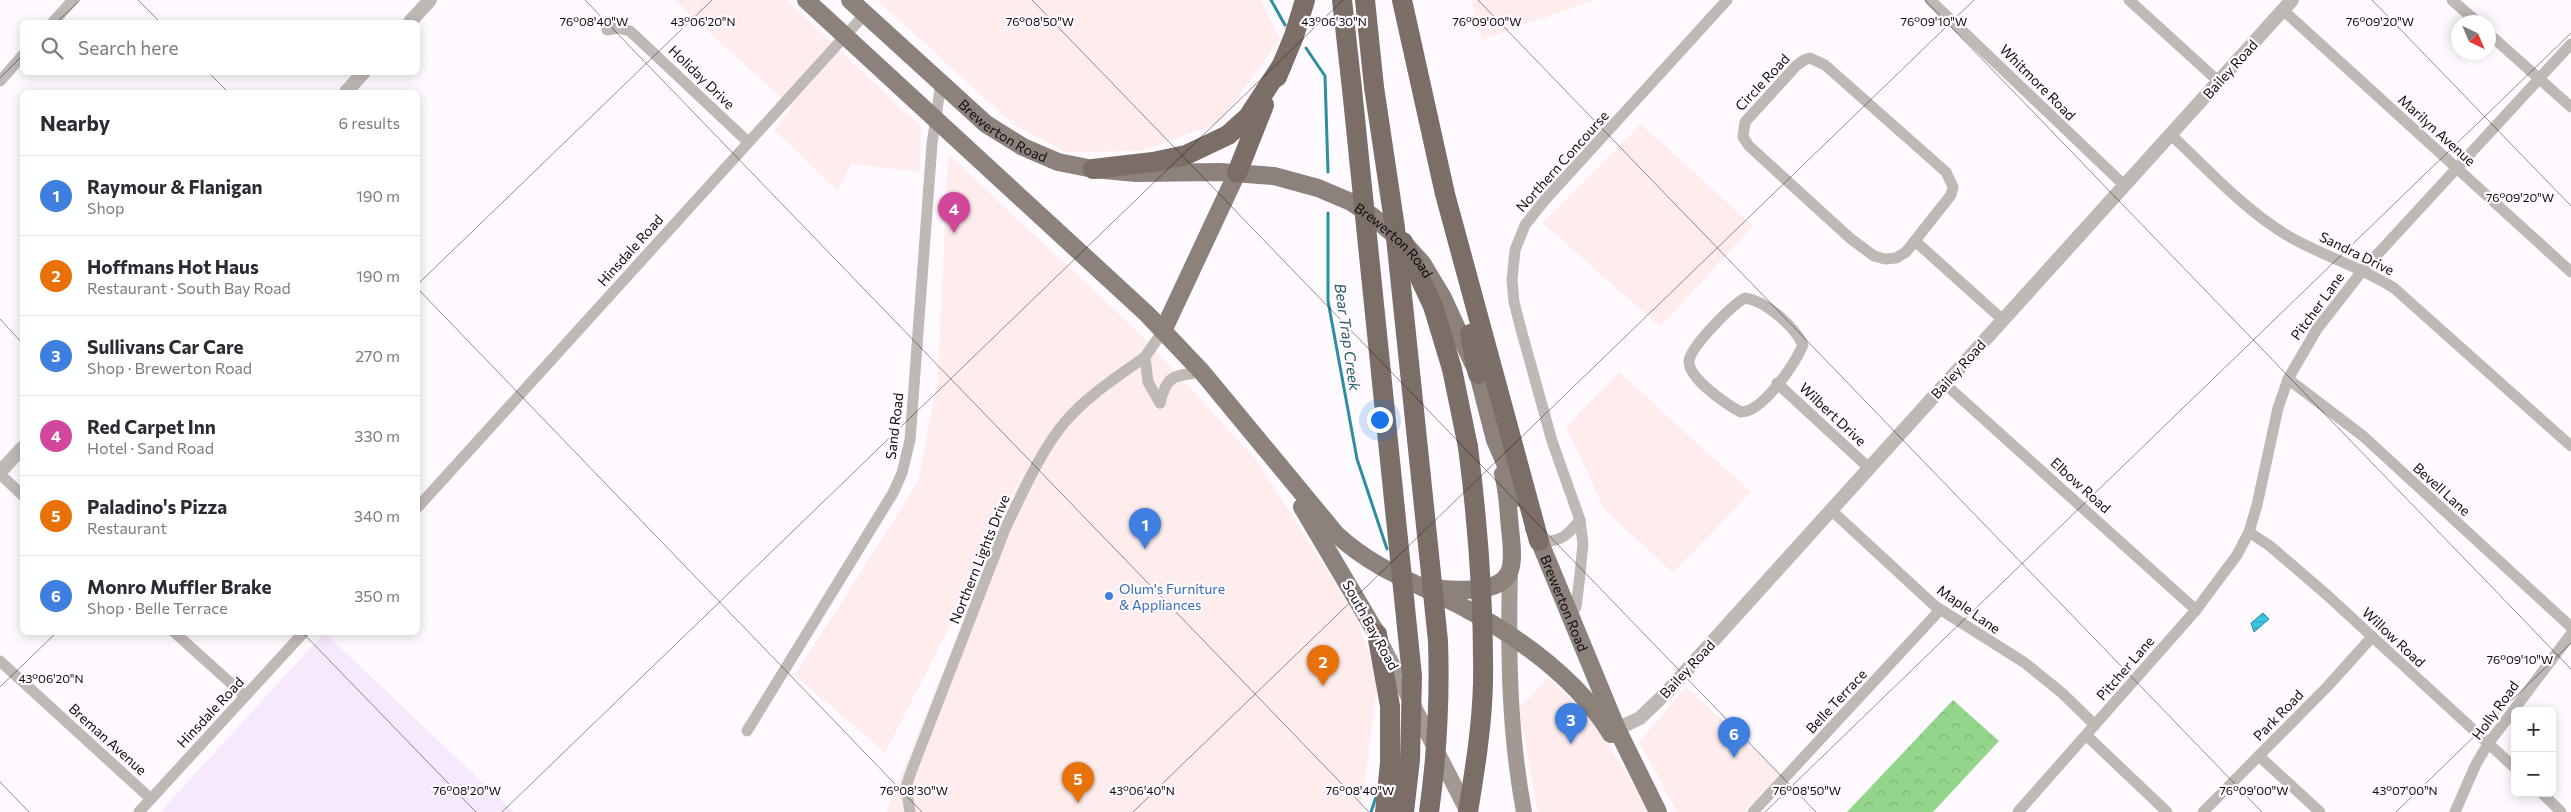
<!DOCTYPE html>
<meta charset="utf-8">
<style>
:root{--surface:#fff;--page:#f2f2f3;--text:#2b2b33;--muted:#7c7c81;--line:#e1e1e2;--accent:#0b8043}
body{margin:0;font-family:Commissioner,sans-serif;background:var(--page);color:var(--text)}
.controls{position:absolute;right:15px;bottom:15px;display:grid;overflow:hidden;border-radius:8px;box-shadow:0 2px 12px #0003}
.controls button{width:45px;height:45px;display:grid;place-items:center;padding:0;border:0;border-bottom:1px solid var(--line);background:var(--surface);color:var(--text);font:25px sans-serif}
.compass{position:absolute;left:2451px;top:15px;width:45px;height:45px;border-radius:50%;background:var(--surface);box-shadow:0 2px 12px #0003;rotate:136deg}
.you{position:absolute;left:1379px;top:419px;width:18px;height:18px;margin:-12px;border:4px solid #fff;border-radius:50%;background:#1a73e8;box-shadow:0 0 0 8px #1a73e833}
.badge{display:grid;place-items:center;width:32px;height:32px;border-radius:50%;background:var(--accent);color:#fff;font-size:16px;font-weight:700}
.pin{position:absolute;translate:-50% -41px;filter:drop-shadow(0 1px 2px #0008)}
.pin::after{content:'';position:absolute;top:26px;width:18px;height:15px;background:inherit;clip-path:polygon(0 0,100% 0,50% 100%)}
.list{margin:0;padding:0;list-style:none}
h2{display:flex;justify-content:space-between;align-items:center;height:65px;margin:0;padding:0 20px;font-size:21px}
h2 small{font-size:16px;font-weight:400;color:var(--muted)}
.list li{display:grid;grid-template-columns:32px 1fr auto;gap:15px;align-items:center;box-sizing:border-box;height:80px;padding:0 20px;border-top:1px solid var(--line)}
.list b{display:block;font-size:19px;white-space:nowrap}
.list p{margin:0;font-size:16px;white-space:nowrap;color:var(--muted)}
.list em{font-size:16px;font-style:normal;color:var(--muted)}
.icon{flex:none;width:28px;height:28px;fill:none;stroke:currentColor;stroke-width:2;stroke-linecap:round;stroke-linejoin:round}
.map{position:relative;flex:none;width:2571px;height:812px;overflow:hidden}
.search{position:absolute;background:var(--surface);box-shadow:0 2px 12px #0003;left:20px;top:20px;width:400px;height:55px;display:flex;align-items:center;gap:12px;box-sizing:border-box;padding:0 18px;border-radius:8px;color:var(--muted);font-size:19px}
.panel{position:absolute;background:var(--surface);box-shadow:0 2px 12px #0003;left:20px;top:90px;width:400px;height:545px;border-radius:8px}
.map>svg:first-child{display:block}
.commercial{fill:#feedec}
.built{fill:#f7e9fc}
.forest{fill:url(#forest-crowns)}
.water{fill:url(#water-rules);stroke:#2b8ea3}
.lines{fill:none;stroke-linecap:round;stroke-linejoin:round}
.stream{stroke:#2b8ea3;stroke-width:3}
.minor{stroke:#bfb9b5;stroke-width:11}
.tertiary{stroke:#bfb9b5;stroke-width:14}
.secondary{stroke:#a29993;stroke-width:16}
.primary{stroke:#8c827b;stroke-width:18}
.motorway{stroke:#7a6e66;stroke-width:20}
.motorway-bridge{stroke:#7a6e66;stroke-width:20}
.ticks{fill:none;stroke:#0f0c10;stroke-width:1;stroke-opacity:0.45}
.shop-dot{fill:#3f7fe0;stroke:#fefaff;stroke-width:2}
.labels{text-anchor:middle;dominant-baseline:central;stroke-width:4.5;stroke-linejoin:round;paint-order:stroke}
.street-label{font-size:14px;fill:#0f0c10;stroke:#fefaff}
.shop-label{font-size:14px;fill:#366cbe;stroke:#fefaff;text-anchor:start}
.water-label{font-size:15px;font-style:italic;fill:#255c69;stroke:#fefaff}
.ticks-label{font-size:12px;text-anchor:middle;fill:#0f0c10;stroke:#fefaff;stroke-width:4.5;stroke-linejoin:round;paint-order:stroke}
</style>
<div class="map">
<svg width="2571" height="812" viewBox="0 0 2571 812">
<defs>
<pattern id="forest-crowns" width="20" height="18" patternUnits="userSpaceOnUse" patternTransform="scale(1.25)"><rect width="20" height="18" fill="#92d58b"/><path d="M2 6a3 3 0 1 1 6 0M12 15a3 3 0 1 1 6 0" fill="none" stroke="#7db677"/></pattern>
<pattern id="water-rules" width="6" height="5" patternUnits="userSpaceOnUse" patternTransform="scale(1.25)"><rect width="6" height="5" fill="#37c5e2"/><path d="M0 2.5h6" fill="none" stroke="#2fa8c1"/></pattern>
</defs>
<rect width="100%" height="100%" fill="#fefaff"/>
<!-- commercial -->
<g class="commercial">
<path d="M674,0H787L921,127L920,172L851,164L838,191L774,130L792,108Z"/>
<path d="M877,0H1261L1280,39L1219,123L1142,151L1066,152L1014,125Z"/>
<path d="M1472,0H1594L1482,40Z"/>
<path d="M1641,124L1753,226L1660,327L1543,223Z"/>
<path d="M948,154L1135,329L1256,459L1333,580L1356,617L1378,679L1361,812H886L1026,465L952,622L885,753L795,675L918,482L938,377Z"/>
<path d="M1619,372L1751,492L1673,573L1605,510L1566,427Z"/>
<path d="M1548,678L1582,710L1603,736L1650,812H1538L1519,708Z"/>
<path d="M1686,687L1781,774L1744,812H1677L1639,742Z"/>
</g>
<!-- built -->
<path class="built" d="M324,633H325L514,812H160Z"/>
<!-- forest -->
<path class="forest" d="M1953,700L1999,741L1933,812H1847Z"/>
<!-- water -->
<path class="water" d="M2263,613L2269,619L2254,632L2251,623Z"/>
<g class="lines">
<!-- stream -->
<g class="stream">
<path d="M1271,0L1285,25"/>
<path d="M1306,48L1325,76L1328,172"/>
<path d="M1328,213V301L1357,459L1387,549"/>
<path d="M1371,812L1377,794"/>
</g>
<!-- minor -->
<g class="minor">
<path d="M1930,0L2124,185"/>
<path d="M2129,0L2218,81"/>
<path d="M2452,0L2477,22"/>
<path d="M2283,10L2571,272"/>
<path d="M53,22L73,0"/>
<path d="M607,30L618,28L630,31L747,141"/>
<path d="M2488,33L2571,107"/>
<path d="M1810,58L1825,65L1946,172L1953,187L1951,195L1906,252L1896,258L1885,259L1874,256L1851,239L1749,146L1743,137L1745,122L1796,66L1804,60Z"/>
<path d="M0,81L22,56"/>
<path d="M2170,134C2208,169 2245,211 2290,237C2323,256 2361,267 2394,288L2571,446"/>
<path d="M1915,241L2003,320"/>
<path d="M1745,298C1766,301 1794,326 1803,345C1794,365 1763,412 1741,412C1727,405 1688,378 1689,361C1691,346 1732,305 1745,298Z"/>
<path d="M2288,379L2363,436L2571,627"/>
<path d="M1777,383L1869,468"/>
<path d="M1945,384L2196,610"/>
<path d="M1160,403L1148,382L1145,357L1163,331"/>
<path d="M1160,403C1167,374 1174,376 1202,372"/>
<path d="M0,474L22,495"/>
<path d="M418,507L865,14"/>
<path d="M1831,510L1935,606L2025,663L2062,693L2095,725"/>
<path d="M2249,532L2270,546L2327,595L2515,768"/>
<path d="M1539,541C1560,543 1568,535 1580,520"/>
<path d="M1570,617L1576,607L1579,583L1583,544L1580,520L1552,441L1522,333L1514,302L1512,280L1515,250L1525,225L1544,201L1727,0"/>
<path d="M174,632L245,696"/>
<path d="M0,661L151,799"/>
<path d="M747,731L893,493L902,473L910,440L932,144L941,83"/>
<path d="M2086,735L2167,812"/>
<path d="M2259,756L2320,812"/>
<path d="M2542,793L2561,812"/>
<path d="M139,812L304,632"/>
<path d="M910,812L906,787L911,772L1005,529C1021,496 1041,450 1065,422C1087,396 1117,377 1145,357"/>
<path d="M1753,812L1940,610"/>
<path d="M2018,812L2196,610L2237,555L2249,532L2257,505L2278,408L2288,379L2317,329L2363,270L2571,44"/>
<path d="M2203,812L2327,687L2372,637"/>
<path d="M2455,812L2476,764L2488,744L2571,634"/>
</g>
<!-- tertiary -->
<g class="tertiary">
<path d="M410,22L430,0"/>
<path d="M346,92L364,72"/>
<path d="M0,472L22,448"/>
<path d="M1617,729L1640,718L1666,693L2292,0"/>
</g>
<!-- secondary -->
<g class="secondary">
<path d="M1510,571C1508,652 1509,732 1524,812"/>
<path d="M1382,645L1468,812"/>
</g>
<!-- primary -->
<g class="primary">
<path d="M806,0L1147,314L1202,372L1336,534C1375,570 1415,582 1461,606C1517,636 1577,678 1611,734"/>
<path id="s1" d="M850,0L986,124L1023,147L1058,162L1093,169L1136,173L1220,172L1274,176L1318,188L1351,202L1372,216L1403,242L1422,263L1443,298L1478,374L1495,440L1520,498"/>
<path d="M1163,331L1237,173"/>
<path d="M1302,507L1377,634"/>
<path id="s2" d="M1534,528L1617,729L1658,812"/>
<path d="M1433,588C1452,590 1502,596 1510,570C1514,558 1511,540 1510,528C1508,510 1508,491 1503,474"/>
</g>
<!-- motorway -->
<g class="motorway">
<path d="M1342,0L1352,89"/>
<path d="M1365,0L1374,87"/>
<path d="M1402,0L1445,194L1539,541"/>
<path d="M1277,77L1294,36L1305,0"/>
<path d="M1093,169L1153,162L1186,155L1228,135L1248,117L1282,65"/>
<path d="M1237,173L1264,105"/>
<path d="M1403,242L1433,306L1452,369L1468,447"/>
<path d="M1470,334L1478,374"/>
<path d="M1377,634L1390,706V763L1385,812"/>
</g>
<!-- motorway-bridge -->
<g class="motorway-bridge">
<path d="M1374,87L1395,228L1438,641C1440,699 1437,755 1429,812"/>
<path d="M1352,89L1412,676L1410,760L1404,812"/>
<path d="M1468,447C1478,525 1484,604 1483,683C1482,726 1475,769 1468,812"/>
</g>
</g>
<!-- ticks -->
<path class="ticks" d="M138,0L160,22M585,0L1369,812M1032,0L1816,812M1478,0L2262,812M1925,0L2571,669M2372,0L2571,206M57,22L80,0M208,72L228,92M0,78L22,56M418,284L712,0M418,289L922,812M0,319L22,343M302,632L476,812M0,687L57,632M0,782L29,812M502,812L1343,0M1133,812L1974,0M1765,812L2571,33M2396,812L2571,643"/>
<!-- markers -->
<circle class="shop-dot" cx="1109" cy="596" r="5"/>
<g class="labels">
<!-- street labels -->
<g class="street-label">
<text transform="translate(2230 69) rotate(-48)">Bailey Road</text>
<text transform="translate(702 77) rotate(44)">Holiday Drive</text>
<text transform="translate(1762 82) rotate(-47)">Circle Road</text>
<text transform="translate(2038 82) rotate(45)">Whitmore Road</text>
<text stroke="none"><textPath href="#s1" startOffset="202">Brewerton Road</textPath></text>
<text transform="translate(2437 130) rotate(42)">Marilyn Avenue</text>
<text transform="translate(1562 161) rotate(-48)">Northern Concourse</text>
<text stroke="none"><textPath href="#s1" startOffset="622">Brewerton Road</textPath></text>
<text transform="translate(630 250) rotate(-48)">Hinsdale Road</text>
<text transform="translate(2357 253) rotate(26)">Sandra Drive</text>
<text transform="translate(2317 306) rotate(-54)">Pitcher Lane</text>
<text transform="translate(1958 369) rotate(-48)">Bailey Road</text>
<text transform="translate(1833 414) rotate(43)">Wilbert Drive</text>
<text transform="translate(894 426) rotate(-83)">Sand Road</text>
<text transform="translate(2081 485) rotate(42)">Elbow Road</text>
<text transform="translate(2442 489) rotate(42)">Bevell Lane</text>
<text transform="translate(979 559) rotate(-68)">Northern Lights Drive</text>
<text stroke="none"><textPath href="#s2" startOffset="81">Brewerton Road</textPath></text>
<text transform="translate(1969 609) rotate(35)">Maple Lane</text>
<text transform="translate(1371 625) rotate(61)">South Bay Road</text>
<text transform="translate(2394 637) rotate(43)">Willow Road</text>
<text transform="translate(2125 668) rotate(-49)">Pitcher Lane</text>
<text transform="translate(1687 669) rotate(-47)">Bailey Road</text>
<text transform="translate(1836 701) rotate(-47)">Belle Terrace</text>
<text transform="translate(2495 710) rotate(-54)">Holly Road</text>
<text transform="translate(210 712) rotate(-47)">Hinsdale Road</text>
<text transform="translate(2278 715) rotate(-46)">Park Road</text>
<text transform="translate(108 739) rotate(42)">Breman Avenue</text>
</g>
<!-- shop labels -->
<g class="shop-label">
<text x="1119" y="588">Olum's Furniture<tspan x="1119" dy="16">&amp; Appliances</tspan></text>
</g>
<!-- water labels -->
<g class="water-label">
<text transform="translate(1348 337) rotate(82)">Bear Trap Creek</text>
</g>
</g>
<g class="ticks-label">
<text x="703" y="26">43°06'20"N</text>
<text x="1334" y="26">43°06'30"N</text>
<text x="594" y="26">76°08'40"W</text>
<text x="1040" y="26">76°08'50"W</text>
<text x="1487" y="26">76°09'00"W</text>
<text x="1934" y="26">76°09'10"W</text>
<text x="2380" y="26">76°09'20"W</text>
<text x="2520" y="202">76°09'20"W</text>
<text x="2520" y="664">76°09'10"W</text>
<text x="51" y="683">43°06'20"N</text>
<text x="467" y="795">76°08'20"W</text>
<text x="914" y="795">76°08'30"W</text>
<text x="1360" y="795">76°08'40"W</text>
<text x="1807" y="795">76°08'50"W</text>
<text x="2254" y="795">76°09'00"W</text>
<text x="1142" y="795">43°06'40"N</text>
<text x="2405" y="795">43°07'00"N</text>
</g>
</svg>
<div class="controls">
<button>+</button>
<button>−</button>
</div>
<svg class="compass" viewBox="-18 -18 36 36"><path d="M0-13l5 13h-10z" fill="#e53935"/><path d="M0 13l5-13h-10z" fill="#7c7c81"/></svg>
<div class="you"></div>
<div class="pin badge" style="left:1145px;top:549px;background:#3f7fe0">1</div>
<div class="pin badge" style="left:1323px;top:686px;background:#e8710a">2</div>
<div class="pin badge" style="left:1571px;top:744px;background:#3f7fe0">3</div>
<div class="pin badge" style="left:954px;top:233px;background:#d1479c">4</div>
<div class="pin badge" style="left:1078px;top:803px;background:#e8710a">5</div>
<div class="pin badge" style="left:1734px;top:758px;background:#3f7fe0">6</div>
<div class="search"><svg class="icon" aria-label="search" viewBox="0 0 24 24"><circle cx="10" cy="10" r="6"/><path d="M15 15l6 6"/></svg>Search here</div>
<section class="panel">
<h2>Nearby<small>6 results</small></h2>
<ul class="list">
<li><span class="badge" style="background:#3f7fe0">1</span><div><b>Raymour &amp; Flanigan</b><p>Shop</p></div><em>190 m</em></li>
<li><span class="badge" style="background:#e8710a">2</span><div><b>Hoffmans Hot Haus</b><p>Restaurant · South Bay Road</p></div><em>190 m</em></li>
<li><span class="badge" style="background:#3f7fe0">3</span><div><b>Sullivans Car Care</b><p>Shop · Brewerton Road</p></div><em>270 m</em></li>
<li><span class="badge" style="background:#d1479c">4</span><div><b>Red Carpet Inn</b><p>Hotel · Sand Road</p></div><em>330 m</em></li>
<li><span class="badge" style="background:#e8710a">5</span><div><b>Paladino's Pizza</b><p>Restaurant</p></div><em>340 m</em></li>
<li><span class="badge" style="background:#3f7fe0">6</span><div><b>Monro Muffler Brake</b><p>Shop · Belle Terrace</p></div><em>350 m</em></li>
</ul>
</section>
</div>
